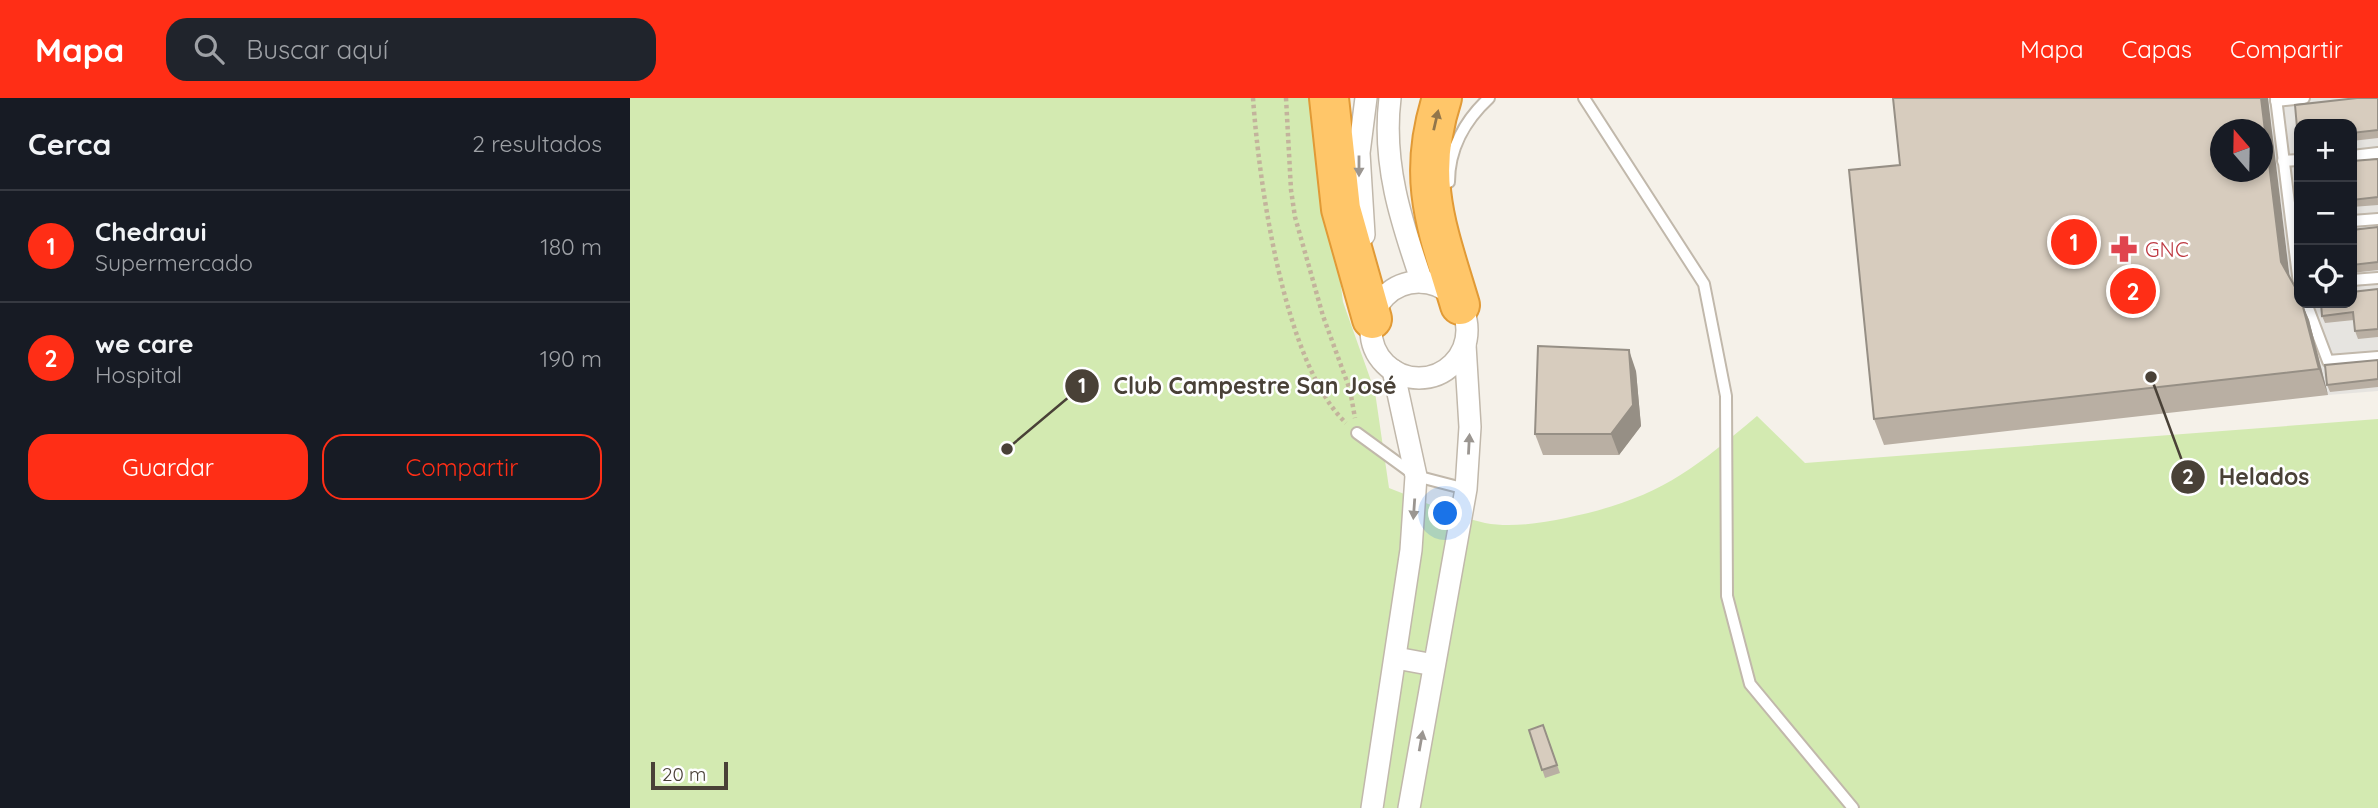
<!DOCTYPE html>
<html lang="es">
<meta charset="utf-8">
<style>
:root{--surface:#171b24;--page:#20242c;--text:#f1f3f6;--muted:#9ea1a6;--line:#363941;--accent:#ff2e16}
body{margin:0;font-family:Quicksand,sans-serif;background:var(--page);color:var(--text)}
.controls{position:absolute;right:21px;top:21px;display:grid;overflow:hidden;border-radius:14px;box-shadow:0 4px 10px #0003}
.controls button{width:63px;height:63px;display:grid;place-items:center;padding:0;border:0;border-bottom:2px solid var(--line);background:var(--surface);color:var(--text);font:35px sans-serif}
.compass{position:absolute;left:1580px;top:21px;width:63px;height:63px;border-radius:50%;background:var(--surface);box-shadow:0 4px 10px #0003;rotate:340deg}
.scale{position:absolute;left:21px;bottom:18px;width:77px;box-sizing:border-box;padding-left:7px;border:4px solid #494137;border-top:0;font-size:19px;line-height:24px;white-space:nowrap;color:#494137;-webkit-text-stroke:5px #fff;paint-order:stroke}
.you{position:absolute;left:816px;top:416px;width:24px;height:24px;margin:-18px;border:5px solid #fff;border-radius:50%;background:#1a73e8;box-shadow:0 0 0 10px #1a73e833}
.badge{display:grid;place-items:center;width:46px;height:46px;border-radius:50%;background:var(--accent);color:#fff;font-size:23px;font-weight:700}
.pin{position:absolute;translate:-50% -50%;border:4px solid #fff;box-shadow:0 2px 7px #0006}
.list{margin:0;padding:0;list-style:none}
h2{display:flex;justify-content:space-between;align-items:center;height:91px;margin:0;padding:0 28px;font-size:30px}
h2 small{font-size:23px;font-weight:400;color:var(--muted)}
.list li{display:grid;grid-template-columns:46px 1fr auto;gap:21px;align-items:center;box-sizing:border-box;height:112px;padding:0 28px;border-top:2px solid var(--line)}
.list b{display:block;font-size:26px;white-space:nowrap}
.list p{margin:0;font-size:23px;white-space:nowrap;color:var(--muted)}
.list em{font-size:23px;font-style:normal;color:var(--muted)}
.actions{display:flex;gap:14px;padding:21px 28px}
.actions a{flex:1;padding:16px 0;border:2px solid var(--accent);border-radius:21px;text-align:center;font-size:24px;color:var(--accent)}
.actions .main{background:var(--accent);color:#fff}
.icon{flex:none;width:38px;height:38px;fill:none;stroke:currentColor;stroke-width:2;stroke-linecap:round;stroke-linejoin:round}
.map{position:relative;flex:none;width:1748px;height:710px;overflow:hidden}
header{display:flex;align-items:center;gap:42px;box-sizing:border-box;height:98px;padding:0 35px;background:var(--accent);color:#fff}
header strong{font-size:33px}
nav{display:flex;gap:38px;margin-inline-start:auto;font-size:24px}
.search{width:490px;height:63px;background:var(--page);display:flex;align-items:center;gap:18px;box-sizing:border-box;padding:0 24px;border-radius:21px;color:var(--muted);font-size:26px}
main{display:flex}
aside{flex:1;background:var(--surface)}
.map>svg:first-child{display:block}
.green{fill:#d3eab1}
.parking{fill:#e6e4e0;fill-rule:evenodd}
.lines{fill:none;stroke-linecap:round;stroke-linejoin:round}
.lane-casing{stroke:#c1b8ab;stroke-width:14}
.street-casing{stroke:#c1b8ab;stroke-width:24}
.highway-casing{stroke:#e19a36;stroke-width:42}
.path{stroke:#c3b39c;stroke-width:4.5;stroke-dasharray:3.5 3.5;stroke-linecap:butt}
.lane{stroke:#fff;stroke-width:10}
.street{stroke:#fff;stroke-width:21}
.highway{stroke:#ffc669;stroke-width:38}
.wall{fill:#b9afa3}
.shaded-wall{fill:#968f85}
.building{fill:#d7ccbe;stroke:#968f85;stroke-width:2;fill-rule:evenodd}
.oneway{fill:#92764b}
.oneway2{fill:#9b9691}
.labels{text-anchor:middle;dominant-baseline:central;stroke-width:5;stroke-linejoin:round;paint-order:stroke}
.health-label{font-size:21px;fill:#be3a42;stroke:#fff;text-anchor:start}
.leader{fill:none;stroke:#494137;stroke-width:2.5}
.callout-dot{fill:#494137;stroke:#fff;stroke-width:2.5}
.mark-label{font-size:21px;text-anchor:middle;font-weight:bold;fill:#fff}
.callout-label{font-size:23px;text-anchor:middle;font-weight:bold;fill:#494137;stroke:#fff;stroke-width:5;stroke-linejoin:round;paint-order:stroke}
</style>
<header>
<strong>Mapa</strong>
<div class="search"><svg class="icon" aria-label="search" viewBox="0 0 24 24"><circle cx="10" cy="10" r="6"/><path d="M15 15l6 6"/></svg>Buscar aquí</div>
<nav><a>Mapa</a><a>Capas</a><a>Compartir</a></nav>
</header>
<main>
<aside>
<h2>Cerca<small>2 resultados</small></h2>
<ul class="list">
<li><span class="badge">1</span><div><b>Chedraui</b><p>Supermercado</p></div><em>180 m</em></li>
<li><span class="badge">2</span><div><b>we care</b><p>Hospital</p></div><em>190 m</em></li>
</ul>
<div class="actions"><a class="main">Guardar</a><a>Compartir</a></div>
</aside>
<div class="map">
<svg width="1748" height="710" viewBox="0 0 1748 710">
<rect width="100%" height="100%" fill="#f5f1e9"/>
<!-- green -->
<path class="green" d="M0,0H687L713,204L745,294L759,390C790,402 823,418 855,425C881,430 911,425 936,420C1026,401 1058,376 1127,318L1175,365L1748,321V710H0Z"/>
<!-- parking -->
<path class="parking" d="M1638,0H1748V293L1698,297L1679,222L1661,190ZM1669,26H1722V205H1669Z"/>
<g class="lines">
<defs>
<g id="lane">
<path d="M954,0L1074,186L1096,298L1097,498L1120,586L1223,710"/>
<path d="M1646,0L1669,186"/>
<path d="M1646,3L1674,0"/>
<path d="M1722,58L1748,55"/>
<path d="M1653,63L1669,62"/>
<path d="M819,84C819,51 835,22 859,0"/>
<path d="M1722,123L1748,121"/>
<path d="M1722,182L1748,180"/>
<path d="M1676,205L1698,263L1748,259"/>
<path d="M727,335L786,378L836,391"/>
</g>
<g id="street">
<path d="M760,0C752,65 771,123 792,184"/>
<path d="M734,137L729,55L736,0"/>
<circle cx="789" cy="232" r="48"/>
<path d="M766,560L804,567"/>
<path d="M742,710L781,452L786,378L763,272"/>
<path d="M779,710L836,391L840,329L835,247"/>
</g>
<g id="highway">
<path d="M699,0L711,111L742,221"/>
<path d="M812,0C786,81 807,130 830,207"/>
</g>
</defs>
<!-- lane casing -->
<use href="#lane" class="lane-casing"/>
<!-- street casing -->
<use href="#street" class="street-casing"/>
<!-- highway casing -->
<use href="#highway" class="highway-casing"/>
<!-- path -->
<g class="path">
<path d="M623,0C629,85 654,266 716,325"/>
<path d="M656,0L661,92L665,119L693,218L720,292L725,320"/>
</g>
<!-- lane -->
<use href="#lane" class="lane"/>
<!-- street -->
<use href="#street" class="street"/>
<!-- highway -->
<use href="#highway" class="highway"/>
</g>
<!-- wall -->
<g class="wall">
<path d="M1727,0H1748V40L1722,43V26H1669V43L1665,7Z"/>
<path d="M1748,61V107L1722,109V63Z"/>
<path d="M1270,67L1659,178L1679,222L1698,297L1254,347L1244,321Z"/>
<path d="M1748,129V172L1722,175V132Z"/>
<path d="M1748,191V239L1728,241L1725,233L1724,222L1695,225L1692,218Z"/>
<path d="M1748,262V289L1700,294L1697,287Z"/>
<path d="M1006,273L1011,328L989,357H913L905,336Z"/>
<path d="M913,627L930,675L915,680L899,632Z"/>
</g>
<!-- shaded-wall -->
<g class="shaded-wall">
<path d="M1631,0H1638L1661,190L1651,164Z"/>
<path d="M1672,205L1679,222L1698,297L1689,271Z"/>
<path d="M999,252L1006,273L1011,328L989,357L981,336Z"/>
</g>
<!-- building -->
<g class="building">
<path d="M1263,0H1631L1651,164L1669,196V205H1672L1689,271L1244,321L1219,72L1270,67ZM1591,32H1633V74H1591Z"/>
<path d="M1727,0H1748V32L1722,35V26H1669L1668,41L1665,7Z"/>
<path d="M1748,61V99L1722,102V63Z"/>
<path d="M1748,129V164L1722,167V132Z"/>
<path d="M1748,191V231L1725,233L1723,214L1692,218L1691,205H1722V194Z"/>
<path d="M908,248L999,252L1003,307L981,336H905Z"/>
<path d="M1748,262V281L1697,287L1695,267Z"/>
<path d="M913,627L927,667L912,672L899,632Z"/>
</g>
<!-- one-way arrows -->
<defs><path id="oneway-solid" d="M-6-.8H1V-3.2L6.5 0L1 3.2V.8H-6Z" transform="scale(1.75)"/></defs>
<use class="oneway" href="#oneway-solid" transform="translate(806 22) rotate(-77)"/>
<g class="oneway2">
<use href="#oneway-solid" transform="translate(729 68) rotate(90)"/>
<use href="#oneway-solid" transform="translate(839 346) rotate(-87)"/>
<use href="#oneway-solid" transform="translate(784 411) rotate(94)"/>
<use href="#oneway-solid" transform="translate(791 643) rotate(-80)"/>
</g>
<!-- icons -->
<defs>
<symbol id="pharmacy-bare" viewBox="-9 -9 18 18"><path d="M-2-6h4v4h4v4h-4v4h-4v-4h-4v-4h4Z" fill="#e0444e" stroke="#fff" stroke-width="2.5" paint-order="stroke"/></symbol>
</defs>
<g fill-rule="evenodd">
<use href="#pharmacy-bare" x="1475" y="132" width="38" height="38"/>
</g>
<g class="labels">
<!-- health labels -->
<g class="health-label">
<text x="1515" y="151">GNC</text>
</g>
</g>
<!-- callouts -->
<path class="leader" d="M377 351L452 288M1521 279L1558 379"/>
<g class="callout-dot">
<circle cx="377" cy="351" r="7"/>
<circle cx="1521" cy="279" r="7"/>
<circle cx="452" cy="288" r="18"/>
<circle cx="1558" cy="379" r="18"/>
</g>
<g class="mark-label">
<text x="452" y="295">1</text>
<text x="1558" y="386">2</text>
</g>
<g class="callout-label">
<text x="625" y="296">Club Campestre San José</text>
<text x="1634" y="387">Helados</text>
</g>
</svg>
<div class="controls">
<button>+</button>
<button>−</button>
<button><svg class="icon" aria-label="locate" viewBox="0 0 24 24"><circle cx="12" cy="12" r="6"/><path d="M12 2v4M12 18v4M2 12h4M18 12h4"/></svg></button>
</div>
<svg class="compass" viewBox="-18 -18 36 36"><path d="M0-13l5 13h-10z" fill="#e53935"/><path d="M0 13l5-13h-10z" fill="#9ea1a6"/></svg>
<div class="scale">20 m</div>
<div class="you"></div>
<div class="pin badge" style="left:1444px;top:144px">1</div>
<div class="pin badge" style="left:1503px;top:193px">2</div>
</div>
</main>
